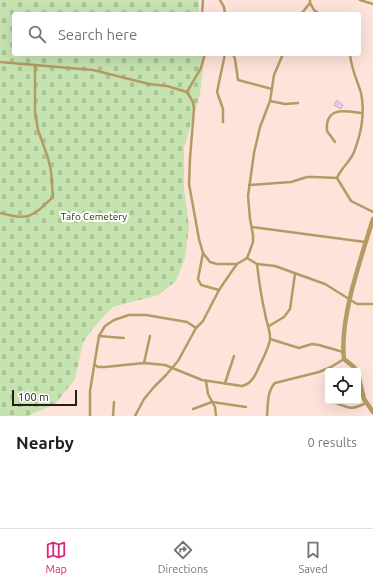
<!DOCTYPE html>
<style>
:root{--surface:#fff;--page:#f6f6f6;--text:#202124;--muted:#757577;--line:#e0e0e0;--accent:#db2777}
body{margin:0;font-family:Ubuntu,sans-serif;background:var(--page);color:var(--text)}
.controls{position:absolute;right:12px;bottom:12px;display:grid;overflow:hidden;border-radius:4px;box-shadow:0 4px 16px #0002}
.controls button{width:36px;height:36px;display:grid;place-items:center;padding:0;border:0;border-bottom:1px solid var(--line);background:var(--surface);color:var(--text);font:20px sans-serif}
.scale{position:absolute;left:12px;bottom:10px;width:65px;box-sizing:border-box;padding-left:4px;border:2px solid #281c17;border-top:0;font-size:11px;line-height:14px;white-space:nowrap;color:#281c17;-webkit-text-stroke:3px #fff;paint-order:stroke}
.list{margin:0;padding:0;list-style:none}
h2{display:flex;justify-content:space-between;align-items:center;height:52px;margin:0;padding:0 16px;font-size:17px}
h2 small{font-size:13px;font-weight:400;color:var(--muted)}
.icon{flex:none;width:22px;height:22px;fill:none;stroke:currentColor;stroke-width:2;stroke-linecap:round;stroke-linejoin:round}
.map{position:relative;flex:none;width:373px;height:416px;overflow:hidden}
.search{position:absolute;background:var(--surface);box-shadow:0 4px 16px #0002;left:12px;right:12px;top:12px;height:44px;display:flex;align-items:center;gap:10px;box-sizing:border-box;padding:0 14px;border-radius:4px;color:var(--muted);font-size:15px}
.sheet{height:112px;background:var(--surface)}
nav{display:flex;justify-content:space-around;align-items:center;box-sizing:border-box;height:56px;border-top:1px solid var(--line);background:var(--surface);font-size:11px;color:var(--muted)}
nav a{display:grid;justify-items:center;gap:2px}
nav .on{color:var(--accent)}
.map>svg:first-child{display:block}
.built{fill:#fde3da;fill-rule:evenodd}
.cemetery{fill:url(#cemetery-stones)}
.building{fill:#e3cbe3;stroke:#c9b2c9}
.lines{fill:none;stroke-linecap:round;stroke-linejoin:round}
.lane{stroke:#b59a66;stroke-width:2.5}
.street{stroke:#b59a66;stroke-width:4.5}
.labels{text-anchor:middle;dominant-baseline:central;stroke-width:4;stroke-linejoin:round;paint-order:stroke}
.park-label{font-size:10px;fill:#223b03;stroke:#fff}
</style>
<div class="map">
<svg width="373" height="416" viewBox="0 0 373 416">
<defs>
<pattern id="cemetery-stones" width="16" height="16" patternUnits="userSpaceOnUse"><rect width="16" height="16" fill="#c5e3af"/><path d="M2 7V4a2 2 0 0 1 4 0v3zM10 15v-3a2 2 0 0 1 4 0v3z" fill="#a9c296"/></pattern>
</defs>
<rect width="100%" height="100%" fill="#fcf5f2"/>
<!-- built -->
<path class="built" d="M199,0H373V416H28L55,404L74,379L83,342L96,325L113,307L141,300L189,226L184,188V148L200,95L204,60L203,54H359V14H199ZM328,371H358V401H328Z"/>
<!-- cemetery -->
<path class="cemetery" d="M0,0H199V14H14V54H203L204,60L200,95L184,148V188L189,226L185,258L176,281L158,295L113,307L96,325L83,342L75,379L55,404L28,416H0Z"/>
<!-- building -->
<path class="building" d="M337,100L343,105L341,109L334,105Z"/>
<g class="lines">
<!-- lane -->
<g class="lane">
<path d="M220,0L224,7L225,14"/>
<path d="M360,0L373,4"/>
<path d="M310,3L314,10L320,14"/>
<path d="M202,14L203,0"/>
<path d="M301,14L310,3V0"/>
<path d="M233,54L235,59L238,80L272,89"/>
<path d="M315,55V54"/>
<path d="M0,62L93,70L149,84L167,86L187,92L193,102L194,109L190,158L189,184L199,239L203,253L210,262L217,264H237"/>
<path d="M187,92L201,68L205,54"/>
<path d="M270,101L285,104L298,103"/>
<path d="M223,122V109L217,92L225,54"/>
<path d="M335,142L327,131C325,106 345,111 361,113"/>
<path d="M337,178C341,168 350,162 354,152C361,134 365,112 361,93C357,80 351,68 350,54"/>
<path d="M337,178L351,201L373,212"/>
<path d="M249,185L291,182L307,177H314L337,178"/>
<path d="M0,213C29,221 32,217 53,197L51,171L48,158L38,130L35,112V66"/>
<path d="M252,227L365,242"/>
<path d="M203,253L198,279L201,285L219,290"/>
<path d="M247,258L257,264L275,266L325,284L357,304H373"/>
<path d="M269,326L284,317L290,309L295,274"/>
<path d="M99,336L124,338"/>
<path d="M270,339L299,348L312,344L319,345L343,352"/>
<path d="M144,363L150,336"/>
<path d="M95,365L98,367H105L144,363L165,365L202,380L242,386C251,384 255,376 258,369C262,360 268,350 270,340C271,331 266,322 265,313C261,297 259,281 257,264"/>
<path d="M206,381L208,394L215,407L216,416"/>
<path d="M225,383L234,356"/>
<path d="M332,402C349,406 347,412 366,403"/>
<path d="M193,409L212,402L246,407"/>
<path d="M90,416V391L99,336L105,326L114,320L129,315H146L187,322L196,328"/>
<path d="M113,416L114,402"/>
<path d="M135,416L144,399L154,387L166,375L178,361L196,328L203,321L219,290L232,271L237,264L247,258L249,253L253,242V235L250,219L248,196L254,153L260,127L270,101L274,75L283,54"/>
<path d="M267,416C268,405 267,391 275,383L319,372L331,367L344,359"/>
</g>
<!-- street -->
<g class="street">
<path d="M357,371L354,367L344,359C339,320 361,258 373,219"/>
<path d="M358,374L364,399L373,412"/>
</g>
</g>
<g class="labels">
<!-- park labels -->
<g class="park-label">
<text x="94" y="216">Tafo Cemetery</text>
</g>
</g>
</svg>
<div class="controls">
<button><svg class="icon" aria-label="locate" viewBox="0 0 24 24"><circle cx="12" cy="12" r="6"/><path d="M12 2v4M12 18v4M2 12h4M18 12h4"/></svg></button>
</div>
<div class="scale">100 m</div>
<div class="search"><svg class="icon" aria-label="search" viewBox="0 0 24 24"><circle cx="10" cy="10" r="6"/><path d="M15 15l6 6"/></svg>Search here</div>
</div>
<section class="sheet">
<h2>Nearby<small>0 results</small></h2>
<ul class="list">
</ul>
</section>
<nav>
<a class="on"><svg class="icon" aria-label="map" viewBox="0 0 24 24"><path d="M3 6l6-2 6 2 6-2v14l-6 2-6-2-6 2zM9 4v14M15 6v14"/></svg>Map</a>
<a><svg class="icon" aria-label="directions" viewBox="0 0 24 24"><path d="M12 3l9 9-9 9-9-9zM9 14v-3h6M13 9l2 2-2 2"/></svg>Directions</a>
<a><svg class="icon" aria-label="saved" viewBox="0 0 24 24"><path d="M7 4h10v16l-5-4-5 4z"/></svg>Saved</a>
</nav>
